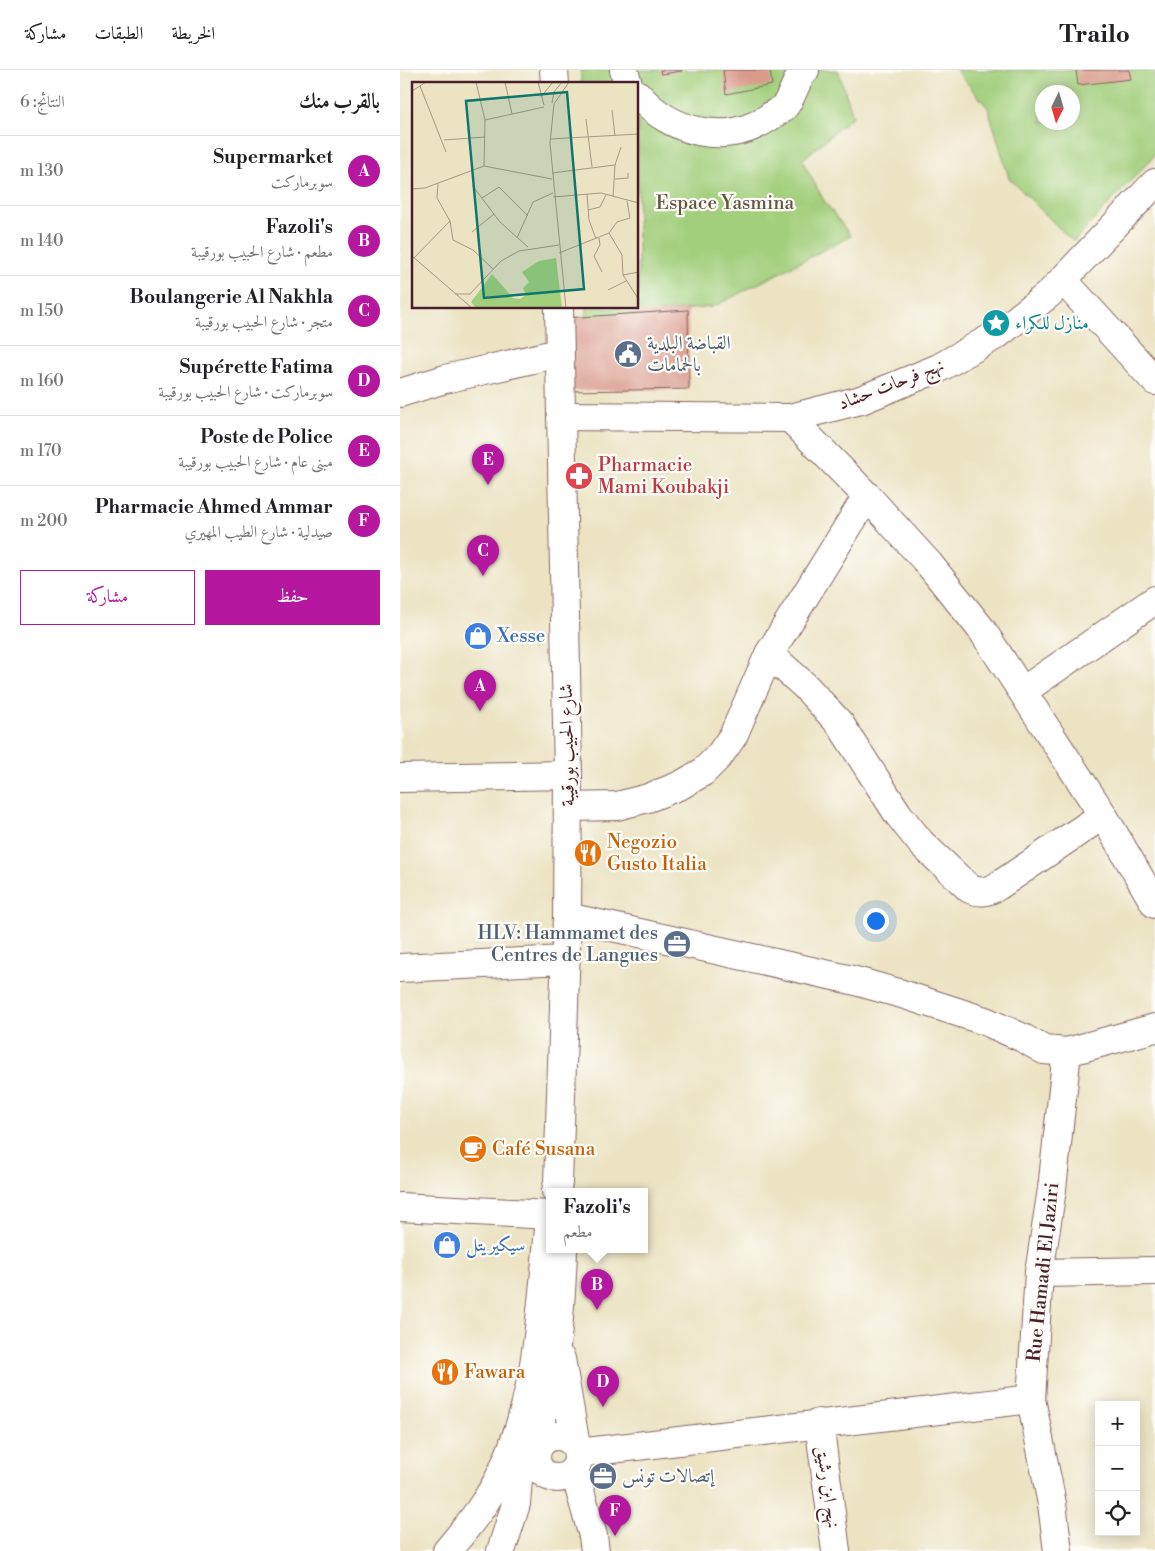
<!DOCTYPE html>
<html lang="ar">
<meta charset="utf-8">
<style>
:root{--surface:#fff;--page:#f6f6f6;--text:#202124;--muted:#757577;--line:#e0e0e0;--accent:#b5179e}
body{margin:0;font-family:"Libre Bodoni",Amiri,serif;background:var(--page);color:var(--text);direction:rtl}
.controls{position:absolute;right:15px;bottom:15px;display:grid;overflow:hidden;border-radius:0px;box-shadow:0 2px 12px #0003}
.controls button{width:45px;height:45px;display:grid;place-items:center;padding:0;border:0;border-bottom:1px solid var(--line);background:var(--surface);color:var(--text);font:25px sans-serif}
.compass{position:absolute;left:635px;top:15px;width:45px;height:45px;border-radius:50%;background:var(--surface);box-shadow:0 2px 12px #0003;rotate:185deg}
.you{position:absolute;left:475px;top:850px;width:18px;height:18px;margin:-12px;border:4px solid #fff;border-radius:50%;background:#1a73e8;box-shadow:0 0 0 8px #1a73e833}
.badge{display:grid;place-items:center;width:32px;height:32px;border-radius:50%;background:var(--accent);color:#fff;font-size:16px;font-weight:700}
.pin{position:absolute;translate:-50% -41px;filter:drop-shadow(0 1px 2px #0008)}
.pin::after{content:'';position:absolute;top:26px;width:18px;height:15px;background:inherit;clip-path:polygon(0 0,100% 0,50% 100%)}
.popup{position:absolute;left:146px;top:1118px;width:102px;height:65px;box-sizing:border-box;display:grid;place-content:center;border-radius:0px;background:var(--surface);filter:drop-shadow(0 1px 4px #0005);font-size:16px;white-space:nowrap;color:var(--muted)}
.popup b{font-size:19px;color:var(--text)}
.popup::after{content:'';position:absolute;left:50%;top:100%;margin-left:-10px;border:10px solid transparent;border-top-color:var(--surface)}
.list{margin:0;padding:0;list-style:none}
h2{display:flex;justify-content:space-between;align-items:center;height:65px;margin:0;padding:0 20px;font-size:21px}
h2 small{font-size:16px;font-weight:400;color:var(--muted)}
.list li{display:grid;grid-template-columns:32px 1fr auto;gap:15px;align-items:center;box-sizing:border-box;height:70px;padding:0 20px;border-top:1px solid var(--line)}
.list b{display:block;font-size:19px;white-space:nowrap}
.list p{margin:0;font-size:16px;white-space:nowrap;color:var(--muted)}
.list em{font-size:16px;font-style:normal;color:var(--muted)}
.actions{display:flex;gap:10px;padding:15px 20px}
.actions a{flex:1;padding:11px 0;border:1px solid var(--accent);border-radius:0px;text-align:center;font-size:18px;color:var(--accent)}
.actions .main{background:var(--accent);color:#fff}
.icon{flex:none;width:28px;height:28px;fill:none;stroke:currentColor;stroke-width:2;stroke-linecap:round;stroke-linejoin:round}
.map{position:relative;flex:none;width:755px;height:1481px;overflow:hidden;direction:ltr}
header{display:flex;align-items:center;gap:30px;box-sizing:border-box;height:70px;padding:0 25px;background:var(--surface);border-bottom:1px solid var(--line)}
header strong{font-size:24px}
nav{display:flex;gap:28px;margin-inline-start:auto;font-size:18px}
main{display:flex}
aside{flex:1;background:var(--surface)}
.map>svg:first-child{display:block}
.green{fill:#a2cf7c;stroke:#767754;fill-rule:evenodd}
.building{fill:#da9b8d}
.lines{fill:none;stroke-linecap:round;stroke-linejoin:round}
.minor-casing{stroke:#826460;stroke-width:30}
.minor{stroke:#fff;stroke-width:28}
.labels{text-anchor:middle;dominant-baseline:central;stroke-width:4.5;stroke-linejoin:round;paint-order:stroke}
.park-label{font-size:19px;fill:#645443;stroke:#fdfcf7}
.culture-label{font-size:19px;fill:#0d838f;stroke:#fdfcf7;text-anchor:start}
.service-label{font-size:19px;fill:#4e5e75;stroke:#fdfcf7;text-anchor:start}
.street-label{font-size:19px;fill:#4a1f2b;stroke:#fdfcf7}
.health-label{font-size:19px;fill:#be3a42;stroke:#fdfcf7;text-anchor:start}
.shop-label{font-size:19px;fill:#366cbe;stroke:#fdfcf7;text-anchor:start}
.food-label{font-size:19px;fill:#c56008;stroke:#fdfcf7;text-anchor:start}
.inset-road{fill:none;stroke:#ab9586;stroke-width:1}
.view{fill:#0f766e;fill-opacity:0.15;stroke:#0f766e;stroke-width:2.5}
.inset-edge{fill:none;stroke:#4a1f2b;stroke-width:2.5}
</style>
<header>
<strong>Trailo</strong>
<nav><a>الخريطة</a><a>الطبقات</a><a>مشاركة</a></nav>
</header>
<main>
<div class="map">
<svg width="755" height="1481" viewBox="0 0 755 1481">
<rect width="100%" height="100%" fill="#fdfcf7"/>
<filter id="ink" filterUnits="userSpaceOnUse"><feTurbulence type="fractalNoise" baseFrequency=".02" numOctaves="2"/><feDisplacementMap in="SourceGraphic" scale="10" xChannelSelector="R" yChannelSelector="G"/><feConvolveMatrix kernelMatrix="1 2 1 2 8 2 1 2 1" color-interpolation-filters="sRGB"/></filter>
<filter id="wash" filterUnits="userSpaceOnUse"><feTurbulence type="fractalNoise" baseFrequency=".0096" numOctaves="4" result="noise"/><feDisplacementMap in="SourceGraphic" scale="20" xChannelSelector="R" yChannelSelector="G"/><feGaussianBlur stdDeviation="1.12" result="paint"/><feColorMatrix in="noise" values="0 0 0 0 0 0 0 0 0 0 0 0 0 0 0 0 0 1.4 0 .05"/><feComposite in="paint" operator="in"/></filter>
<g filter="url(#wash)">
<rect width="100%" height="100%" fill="#ebe3c2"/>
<!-- green -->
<g class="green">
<path d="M181,0H438L453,46L402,90L424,131L451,166L313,237L187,249V238H238V14H181Z"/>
<path d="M556,0H755V85L673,172L609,108L588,38ZM642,22H672V52H642Z"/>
</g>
<g id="blocks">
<!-- building -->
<g class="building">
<path d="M260,0H282V1L261,4Z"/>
<path d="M323,0H370L372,15L326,24Z"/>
<path d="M676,0H729L731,9L678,15Z"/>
<path d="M288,240L289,319L171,321L165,248Z"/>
</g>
</g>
</g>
<g filter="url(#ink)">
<use href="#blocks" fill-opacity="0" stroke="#826460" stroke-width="1"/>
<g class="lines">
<defs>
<g id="minor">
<path d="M154,0L155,14"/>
<path d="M224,0L228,14"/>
<path d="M238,25C270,62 326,77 368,48C373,44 380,41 384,37C393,27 395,10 405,0"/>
<path d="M663,210L755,311"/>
<path d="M0,323L45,309L159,283"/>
<path d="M161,346L390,348L461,330L539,298L598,264L649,224L755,113"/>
<path d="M390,348L467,426L529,494L582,560L703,745L755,834"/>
<path d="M369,584L405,616L440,654L498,744L521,773L570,819C581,823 588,822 598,816L703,745"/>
<path d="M623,621L755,530"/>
<path d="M0,708L168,705"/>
<path d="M168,737L217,736L248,728L281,715L303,702L319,686L333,666L369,584L467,426"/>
<path d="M167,847L452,910L502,924L585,951L623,968L644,980L667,982L755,958"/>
<path d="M0,898L165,890"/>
<path d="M156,1121L158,1113L167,847L168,705L159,238"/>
<path d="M0,1137L150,1145"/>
<path d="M639,1203L755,1201"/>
<path d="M161,1289L176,1376"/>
<path d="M419,1353L436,1481"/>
<circle cx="157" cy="1387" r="21"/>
<path d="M178,1383L631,1329"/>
<path d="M174,1400L193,1466L195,1481"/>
<path d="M111,1422C153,1348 160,1264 163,1181"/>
<path d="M47,1481C68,1456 90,1429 103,1400C139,1322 141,1234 150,1150"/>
<path d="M101,1481L116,1434L118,1409"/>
<path d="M658,1481L652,1434L631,1329L639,1203L652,1119L667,982"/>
</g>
</defs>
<!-- minor casing -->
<use href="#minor" class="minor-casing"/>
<!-- minor -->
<use href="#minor" class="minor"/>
</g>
</g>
<!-- icons -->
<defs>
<symbol id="sight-disc" viewBox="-11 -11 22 22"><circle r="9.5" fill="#0f9aa8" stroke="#fdfcf7"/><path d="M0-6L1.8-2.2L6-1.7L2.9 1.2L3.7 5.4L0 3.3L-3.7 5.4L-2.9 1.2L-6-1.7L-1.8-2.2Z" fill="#fff"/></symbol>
<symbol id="civic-disc" viewBox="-11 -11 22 22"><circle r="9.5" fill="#5c6f8a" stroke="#fdfcf7"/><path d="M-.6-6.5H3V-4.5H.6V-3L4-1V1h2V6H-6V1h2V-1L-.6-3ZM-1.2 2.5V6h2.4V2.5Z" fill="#fff"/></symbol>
<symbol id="pharmacy-disc" viewBox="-11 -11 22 22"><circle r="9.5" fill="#e0444e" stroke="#fdfcf7"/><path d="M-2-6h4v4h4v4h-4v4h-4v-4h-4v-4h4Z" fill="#fff"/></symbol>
<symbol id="shop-disc" viewBox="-11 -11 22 22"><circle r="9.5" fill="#3f7fe0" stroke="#fdfcf7"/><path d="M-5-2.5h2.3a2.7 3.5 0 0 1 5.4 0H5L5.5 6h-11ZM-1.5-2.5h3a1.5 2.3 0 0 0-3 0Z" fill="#fff"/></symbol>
<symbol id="restaurant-disc" viewBox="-11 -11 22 22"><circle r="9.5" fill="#e8710a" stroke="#fdfcf7"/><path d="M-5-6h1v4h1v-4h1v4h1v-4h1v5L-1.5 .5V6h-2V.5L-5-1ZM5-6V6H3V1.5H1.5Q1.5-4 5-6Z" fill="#fff"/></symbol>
<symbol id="office-disc" viewBox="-11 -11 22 22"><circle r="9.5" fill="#5c6f8a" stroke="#fdfcf7"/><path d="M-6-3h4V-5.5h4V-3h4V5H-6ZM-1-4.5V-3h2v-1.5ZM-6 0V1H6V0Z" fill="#fff"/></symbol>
<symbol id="cafe-disc" viewBox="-11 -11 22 22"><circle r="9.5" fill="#e8710a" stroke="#fdfcf7"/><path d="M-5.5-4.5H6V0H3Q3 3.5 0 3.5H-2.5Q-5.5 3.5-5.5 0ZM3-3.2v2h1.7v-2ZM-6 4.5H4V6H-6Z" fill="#fff"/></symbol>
</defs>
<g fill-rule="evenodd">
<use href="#sight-disc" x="580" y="237" width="32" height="32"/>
<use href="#civic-disc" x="212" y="268" width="32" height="32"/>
<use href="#pharmacy-disc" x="163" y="390" width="32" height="32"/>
<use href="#shop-disc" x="62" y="550" width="32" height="32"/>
<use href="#restaurant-disc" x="172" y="767" width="32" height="32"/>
<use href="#office-disc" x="261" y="858" width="32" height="32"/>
<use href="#cafe-disc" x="57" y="1063" width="32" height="32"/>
<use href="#shop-disc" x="31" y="1159" width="32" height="32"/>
<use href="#restaurant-disc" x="29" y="1286" width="32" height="32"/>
<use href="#office-disc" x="187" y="1390" width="32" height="32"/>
</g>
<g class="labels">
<!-- park labels -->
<g class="park-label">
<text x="325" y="133">Espace Yasmina</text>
</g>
<!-- culture labels -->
<g class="culture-label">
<text x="615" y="253">منازل للكراء</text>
</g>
<!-- service labels -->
<g class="service-label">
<text x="247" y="273">القباضة البلدية<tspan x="247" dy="22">بالحمامات</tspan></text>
<text x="258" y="863" text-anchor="end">HLV: Hammamet des<tspan x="258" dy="22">Centres de Langues</tspan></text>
<text x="222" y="1406">إتصالات تونس</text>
</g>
<!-- street labels -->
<g class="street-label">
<text transform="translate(491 314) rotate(-21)">نهج فرحات حشاد</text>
<text transform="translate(167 675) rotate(-91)">شارع الحبيب بورقيبة</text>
<text transform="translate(643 1202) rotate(-84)">Rue Hamadi El Jaziri</text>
<text transform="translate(428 1417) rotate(82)">نهج ابن رشيق</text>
</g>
<!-- health labels -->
<g class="health-label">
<text x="198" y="395">Pharmacie<tspan x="198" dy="22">Mami Koubakji</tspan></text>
</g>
<!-- shop labels -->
<g class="shop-label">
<text x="97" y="566">Xesse</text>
<text x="66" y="1175">سيكيريتل</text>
</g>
<!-- food labels -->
<g class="food-label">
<text x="207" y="772">Negozio<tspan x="207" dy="22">Gusto Italia</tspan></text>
<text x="92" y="1079">Café Susana</text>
<text x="64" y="1302">Fawara</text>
</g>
</g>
<!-- overview -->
<g transform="translate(12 12)">
<rect width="226" height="226" fill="#ebe3c2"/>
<path d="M144,176L150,226H64L59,220L80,192L101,216L108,217L114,213L111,206L117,200L110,190L127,179Z" fill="#a2cf7c"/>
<path class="inset-road" d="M64,0L73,38L72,84M93,0L100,32M126,0L132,23M8,4L34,70M0,9L14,0M129,15L141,0M140,21L142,10L150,0M200,28L203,54M174,37L180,85M73,38L132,25M138,57L227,52M32,58L73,55M72,84L140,97M140,91L203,83M203,97L216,96V91M26,101L25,116L38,139L41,158L61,168L81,187M60,103L88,140L116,165M0,107L13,106L72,84M175,112L177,138L184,157M141,115L189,111L227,121M201,115L203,83L209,65M70,116L87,105L116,134M176,128L188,125L194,113M60,150L82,132M197,151L210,173L211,193L227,218M197,151L205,140L218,136L215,119M105,156L121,120L141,111M187,156L188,163L182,174L190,190M147,171L197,151M0,174L60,226M2,176L38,139M211,193L227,190M196,208L214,199M43,212H58L89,179L107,169L147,163M154,226L138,61L142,22L157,0"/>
<path class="view" d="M155,10L172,207L72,216L54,19Z"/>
<rect width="226" height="226" class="inset-edge"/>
</g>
</svg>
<div class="controls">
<button>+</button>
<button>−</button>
<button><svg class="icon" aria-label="locate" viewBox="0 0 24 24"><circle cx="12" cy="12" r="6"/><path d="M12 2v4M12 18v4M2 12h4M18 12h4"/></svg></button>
</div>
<svg class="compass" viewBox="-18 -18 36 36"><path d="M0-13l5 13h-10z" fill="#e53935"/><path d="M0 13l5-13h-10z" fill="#757577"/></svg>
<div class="you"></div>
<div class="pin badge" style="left:80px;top:641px">A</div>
<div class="pin badge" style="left:197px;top:1240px">B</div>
<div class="popup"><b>Fazoli's</b>مطعم</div>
<div class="pin badge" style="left:83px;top:506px">C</div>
<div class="pin badge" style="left:203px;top:1337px">D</div>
<div class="pin badge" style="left:88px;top:415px">E</div>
<div class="pin badge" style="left:215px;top:1466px">F</div>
</div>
<aside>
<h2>بالقرب منك<small>النتائج: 6</small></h2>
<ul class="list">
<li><span class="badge">A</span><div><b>Supermarket</b><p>سوبرماركت</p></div><em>130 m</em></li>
<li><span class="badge">B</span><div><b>Fazoli's</b><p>مطعم · شارع الحبيب بورقيبة</p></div><em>140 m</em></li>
<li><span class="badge">C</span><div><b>Boulangerie Al Nakhla</b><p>متجر · شارع الحبيب بورقيبة</p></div><em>150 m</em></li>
<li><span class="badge">D</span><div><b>Supérette Fatima</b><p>سوبرماركت · شارع الحبيب بورقيبة</p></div><em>160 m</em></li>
<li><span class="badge">E</span><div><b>Poste de Police</b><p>مبنى عام · شارع الحبيب بورقيبة</p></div><em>170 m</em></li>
<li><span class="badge">F</span><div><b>Pharmacie Ahmed Ammar</b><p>صيدلية · شارع الطيب المهيري</p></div><em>200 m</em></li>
</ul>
<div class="actions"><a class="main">حفظ</a><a>مشاركة</a></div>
</aside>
</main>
